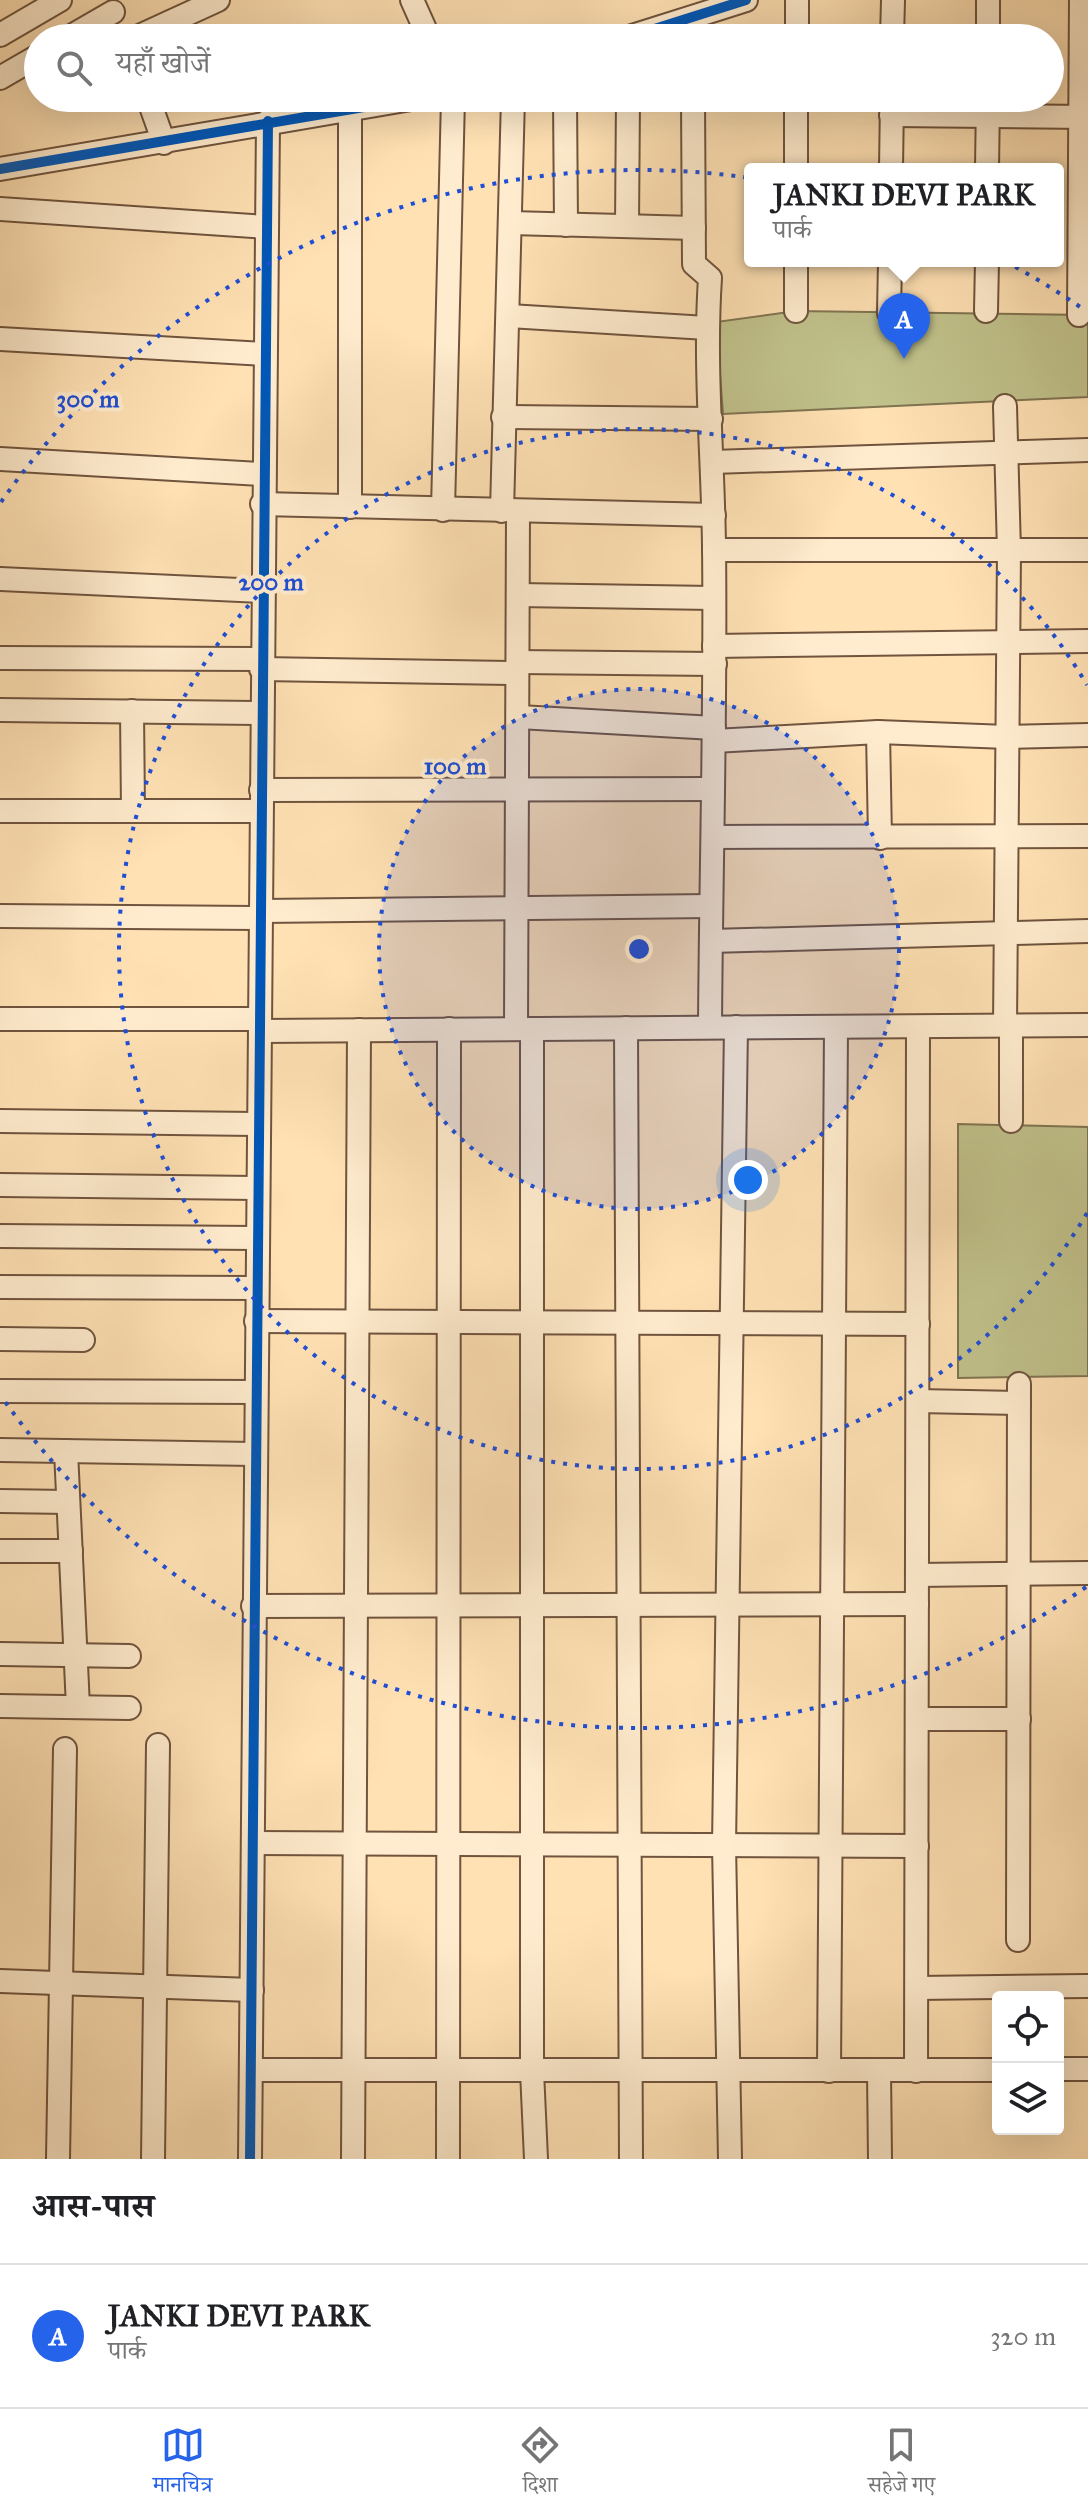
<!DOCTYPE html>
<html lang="hi">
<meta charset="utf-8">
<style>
:root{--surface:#fff;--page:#f6f6f6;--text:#202124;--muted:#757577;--line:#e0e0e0;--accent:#2563eb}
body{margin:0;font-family:"IM FELL Great Primer","Noto Serif Devanagari",serif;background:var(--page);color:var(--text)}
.controls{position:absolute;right:24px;bottom:24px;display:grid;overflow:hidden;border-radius:8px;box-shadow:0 8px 32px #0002}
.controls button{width:72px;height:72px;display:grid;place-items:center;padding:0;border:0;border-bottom:2px solid var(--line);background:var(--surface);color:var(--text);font:40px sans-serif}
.you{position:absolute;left:748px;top:1180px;width:28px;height:28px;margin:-20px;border:6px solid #fff;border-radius:50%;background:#1a73e8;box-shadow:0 0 0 12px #1a73e833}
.badge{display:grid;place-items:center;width:52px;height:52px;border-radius:50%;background:var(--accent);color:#fff;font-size:26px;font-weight:700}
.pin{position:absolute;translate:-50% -66px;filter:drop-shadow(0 2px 4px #0008)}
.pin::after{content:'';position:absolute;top:42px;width:28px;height:24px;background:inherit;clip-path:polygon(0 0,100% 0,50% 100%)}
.popup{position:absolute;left:744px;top:163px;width:320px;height:104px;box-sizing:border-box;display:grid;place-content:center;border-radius:8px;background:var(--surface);filter:drop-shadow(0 2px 6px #0005);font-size:26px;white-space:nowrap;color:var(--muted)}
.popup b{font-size:30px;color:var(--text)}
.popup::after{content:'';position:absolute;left:50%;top:100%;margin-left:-16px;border:16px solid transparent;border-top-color:var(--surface)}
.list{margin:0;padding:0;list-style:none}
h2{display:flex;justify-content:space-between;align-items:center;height:104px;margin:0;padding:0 32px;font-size:34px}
h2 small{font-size:26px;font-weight:400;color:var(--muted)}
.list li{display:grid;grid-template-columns:52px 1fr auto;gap:24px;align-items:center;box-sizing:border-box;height:144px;padding:0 32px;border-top:2px solid var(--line)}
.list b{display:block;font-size:30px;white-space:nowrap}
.list p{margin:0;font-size:26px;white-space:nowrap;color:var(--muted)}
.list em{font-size:26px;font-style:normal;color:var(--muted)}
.icon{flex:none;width:44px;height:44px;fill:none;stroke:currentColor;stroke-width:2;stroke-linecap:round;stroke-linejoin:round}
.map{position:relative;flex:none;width:1088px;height:2159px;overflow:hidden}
.search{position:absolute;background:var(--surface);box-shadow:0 8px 32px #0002;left:24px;right:24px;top:24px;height:88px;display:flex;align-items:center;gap:20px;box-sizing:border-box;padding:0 28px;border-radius:44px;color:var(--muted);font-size:30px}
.sheet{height:248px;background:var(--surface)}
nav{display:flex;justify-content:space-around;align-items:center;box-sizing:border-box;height:112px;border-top:2px solid var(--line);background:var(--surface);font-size:22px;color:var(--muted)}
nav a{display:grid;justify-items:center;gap:4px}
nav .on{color:var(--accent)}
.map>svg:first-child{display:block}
.green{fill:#c1c28c;stroke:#807452;stroke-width:2}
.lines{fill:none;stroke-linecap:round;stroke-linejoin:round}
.minor-casing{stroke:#70543e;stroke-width:26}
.minor{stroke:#ffecce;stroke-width:22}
.cycleway-casing{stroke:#ffecce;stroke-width:15}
.cycleway{stroke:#0057b8;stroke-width:10}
.ring{fill:none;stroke:#1d4ed8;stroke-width:4;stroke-dasharray:4 8}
.centre{fill:#1d4ed8;stroke:#ffecce;stroke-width:4}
.ring-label{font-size:24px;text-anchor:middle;font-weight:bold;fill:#1d4ed8;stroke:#ffecce;stroke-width:8;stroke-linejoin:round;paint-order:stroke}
</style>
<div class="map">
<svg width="1088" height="2159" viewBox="0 0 1088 2159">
<rect width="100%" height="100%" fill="#ffe1b4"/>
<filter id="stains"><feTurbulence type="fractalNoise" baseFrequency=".0025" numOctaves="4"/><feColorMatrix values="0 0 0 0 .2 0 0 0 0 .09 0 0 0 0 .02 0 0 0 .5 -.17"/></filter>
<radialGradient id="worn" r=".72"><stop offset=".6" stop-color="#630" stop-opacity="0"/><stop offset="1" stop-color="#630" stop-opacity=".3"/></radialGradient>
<!-- green -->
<g class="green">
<path d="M796,311L1088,315V397L723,414L716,322Z"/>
<path d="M958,1124L1088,1127V1376L958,1378Z"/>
</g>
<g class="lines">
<defs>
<g id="minor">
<path d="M412,0L429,38"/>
<path d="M0,35L60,0"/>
<path d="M68,38L113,12"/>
<path d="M135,38L218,0"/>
<path d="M626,38L746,0"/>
<path d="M797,38V0"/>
<path d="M892,38L893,0"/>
<path d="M988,38V0"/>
<path d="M0,78L38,56"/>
<path d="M148,98L164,143"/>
<path d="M565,98L566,225"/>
<path d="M693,98L694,264L710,278C704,367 713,457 714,546C716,706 711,866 710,1027"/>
<path d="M891,115L1088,117"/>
<path d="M0,169L417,98"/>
<path d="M796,169V98"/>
<path d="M891,169L892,98"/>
<path d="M987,169L988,98"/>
<path d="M0,209L266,227"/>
<path d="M511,223L694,228"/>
<path d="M627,226L628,98"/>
<path d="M796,311V261"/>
<path d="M986,311L987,261"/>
<path d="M889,313L890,261"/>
<path d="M1079,315L1081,0"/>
<path d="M509,316L707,328"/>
<path d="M0,339L264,354"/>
<path d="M1005,406L1009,551L1005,1026"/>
<path d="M503,417L711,419"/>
<path d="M0,459L262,474"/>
<path d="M713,462L1088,450"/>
<path d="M262,504L714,515"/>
<path d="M350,507V108"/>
<path d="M443,510L453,98"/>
<path d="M502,511L513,98"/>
<path d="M714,550H1088"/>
<path d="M0,579L261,591"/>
<path d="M518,595L713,598"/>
<path d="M714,646L1088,641"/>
<path d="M0,658L261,659"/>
<path d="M518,662L715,664"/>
<path d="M261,669L517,673"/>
<path d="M0,710L261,713"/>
<path d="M132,711L133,811"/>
<path d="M519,717L714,728"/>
<path d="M878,732L880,838"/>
<path d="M714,741L878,732L1007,737L1088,735"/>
<path d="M261,790L711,789"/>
<path d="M0,811H261"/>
<path d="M713,837L1088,836"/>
<path d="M261,911L711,906"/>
<path d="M0,916L261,918"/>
<path d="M711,941L1088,931"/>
<path d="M0,1019H260"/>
<path d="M626,1028L631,2159"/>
<path d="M516,1029L518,512"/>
<path d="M532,1029V2071L536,2159"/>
<path d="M260,1031L1088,1025"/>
<path d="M0,1121L259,1124"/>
<path d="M1011,1121V1026"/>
<path d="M0,1185L258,1188"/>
<path d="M0,1236L257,1238"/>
<path d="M0,1287L257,1288"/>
<path d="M256,1321L918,1324"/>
<path d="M0,1339L83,1340"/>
<path d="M0,1391L255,1392"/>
<path d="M918,1401L1019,1403"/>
<path d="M0,1450L254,1454"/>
<path d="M66,1451L78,1707"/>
<path d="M0,1501L68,1502"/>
<path d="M0,1551H71"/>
<path d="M917,1575L1088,1573"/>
<path d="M253,1606L917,1604"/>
<path d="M0,1654L129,1656"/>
<path d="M0,1706L129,1708"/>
<path d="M917,1719H1019"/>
<path d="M253,1843L917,1846"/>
<path d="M1018,1940L1019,1384"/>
<path d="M0,1981L252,1990"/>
<path d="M917,1988L1088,1986"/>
<path d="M1058,2069H1088"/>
<path d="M251,2070H998"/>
<path d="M829,2071L836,1027"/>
<path d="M879,2071L880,2159"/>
<path d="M916,2071L918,1027"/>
<path d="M58,2159L65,1749"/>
<path d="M153,2159L158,1745"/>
<path d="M250,2159L268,121"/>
<path d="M353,2159L359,1030"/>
<path d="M448,2159L449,1029"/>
<path d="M730,2159L724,1845L736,1027"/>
</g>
</defs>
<!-- minor casing -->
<use href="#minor" class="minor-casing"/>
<!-- minor -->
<use href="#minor" class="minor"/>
<defs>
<g id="cycleway">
<path d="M626,38L746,0"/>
<path d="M0,169L417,98"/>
<path d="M250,2159L268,121"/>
</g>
</defs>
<!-- cycleway casing -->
<use href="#cycleway" class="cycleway-casing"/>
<!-- cycleway -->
<use href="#cycleway" class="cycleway"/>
</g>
<!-- distance rings -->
<circle cx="639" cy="949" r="260" fill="#1d4ed8" fill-opacity=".12"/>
<g class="ring">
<circle cx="639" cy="949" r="260"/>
<path d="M1087 1213A520 520 0 1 1 1087 685"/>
<path d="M1086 1587A779 779 0 0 1 1 1396M1 502A779 779 0 0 1 1086 311"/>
</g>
<circle cx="639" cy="949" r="12" class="centre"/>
<g class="ring-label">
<text x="88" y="407">300 m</text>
<text x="271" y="590">200 m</text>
<text x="455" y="774">100 m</text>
</g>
<rect width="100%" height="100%" filter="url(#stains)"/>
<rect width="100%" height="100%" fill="url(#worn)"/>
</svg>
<div class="controls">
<button><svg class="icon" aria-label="locate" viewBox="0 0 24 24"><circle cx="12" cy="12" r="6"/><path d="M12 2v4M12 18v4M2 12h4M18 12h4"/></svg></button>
<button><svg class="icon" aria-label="layers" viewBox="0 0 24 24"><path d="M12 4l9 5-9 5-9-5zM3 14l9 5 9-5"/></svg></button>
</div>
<div class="you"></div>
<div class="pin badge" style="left:904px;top:359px">A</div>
<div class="popup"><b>JANKI DEVI PARK</b>पार्क</div>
<div class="search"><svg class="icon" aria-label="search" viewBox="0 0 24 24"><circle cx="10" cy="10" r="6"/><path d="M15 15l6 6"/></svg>यहाँ खोजें</div>
</div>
<section class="sheet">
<h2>आस-पास<small></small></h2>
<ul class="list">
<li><span class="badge">A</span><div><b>JANKI DEVI PARK</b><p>पार्क</p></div><em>320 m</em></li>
</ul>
</section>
<nav>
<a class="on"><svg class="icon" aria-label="map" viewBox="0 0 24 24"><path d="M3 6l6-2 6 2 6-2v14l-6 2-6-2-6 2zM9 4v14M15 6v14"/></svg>मानचित्र</a>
<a><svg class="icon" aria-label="directions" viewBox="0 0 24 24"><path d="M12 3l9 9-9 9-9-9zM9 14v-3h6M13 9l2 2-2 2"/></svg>दिशा</a>
<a><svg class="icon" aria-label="saved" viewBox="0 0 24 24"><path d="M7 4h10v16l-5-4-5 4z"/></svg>सहेजे गए</a>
</nav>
